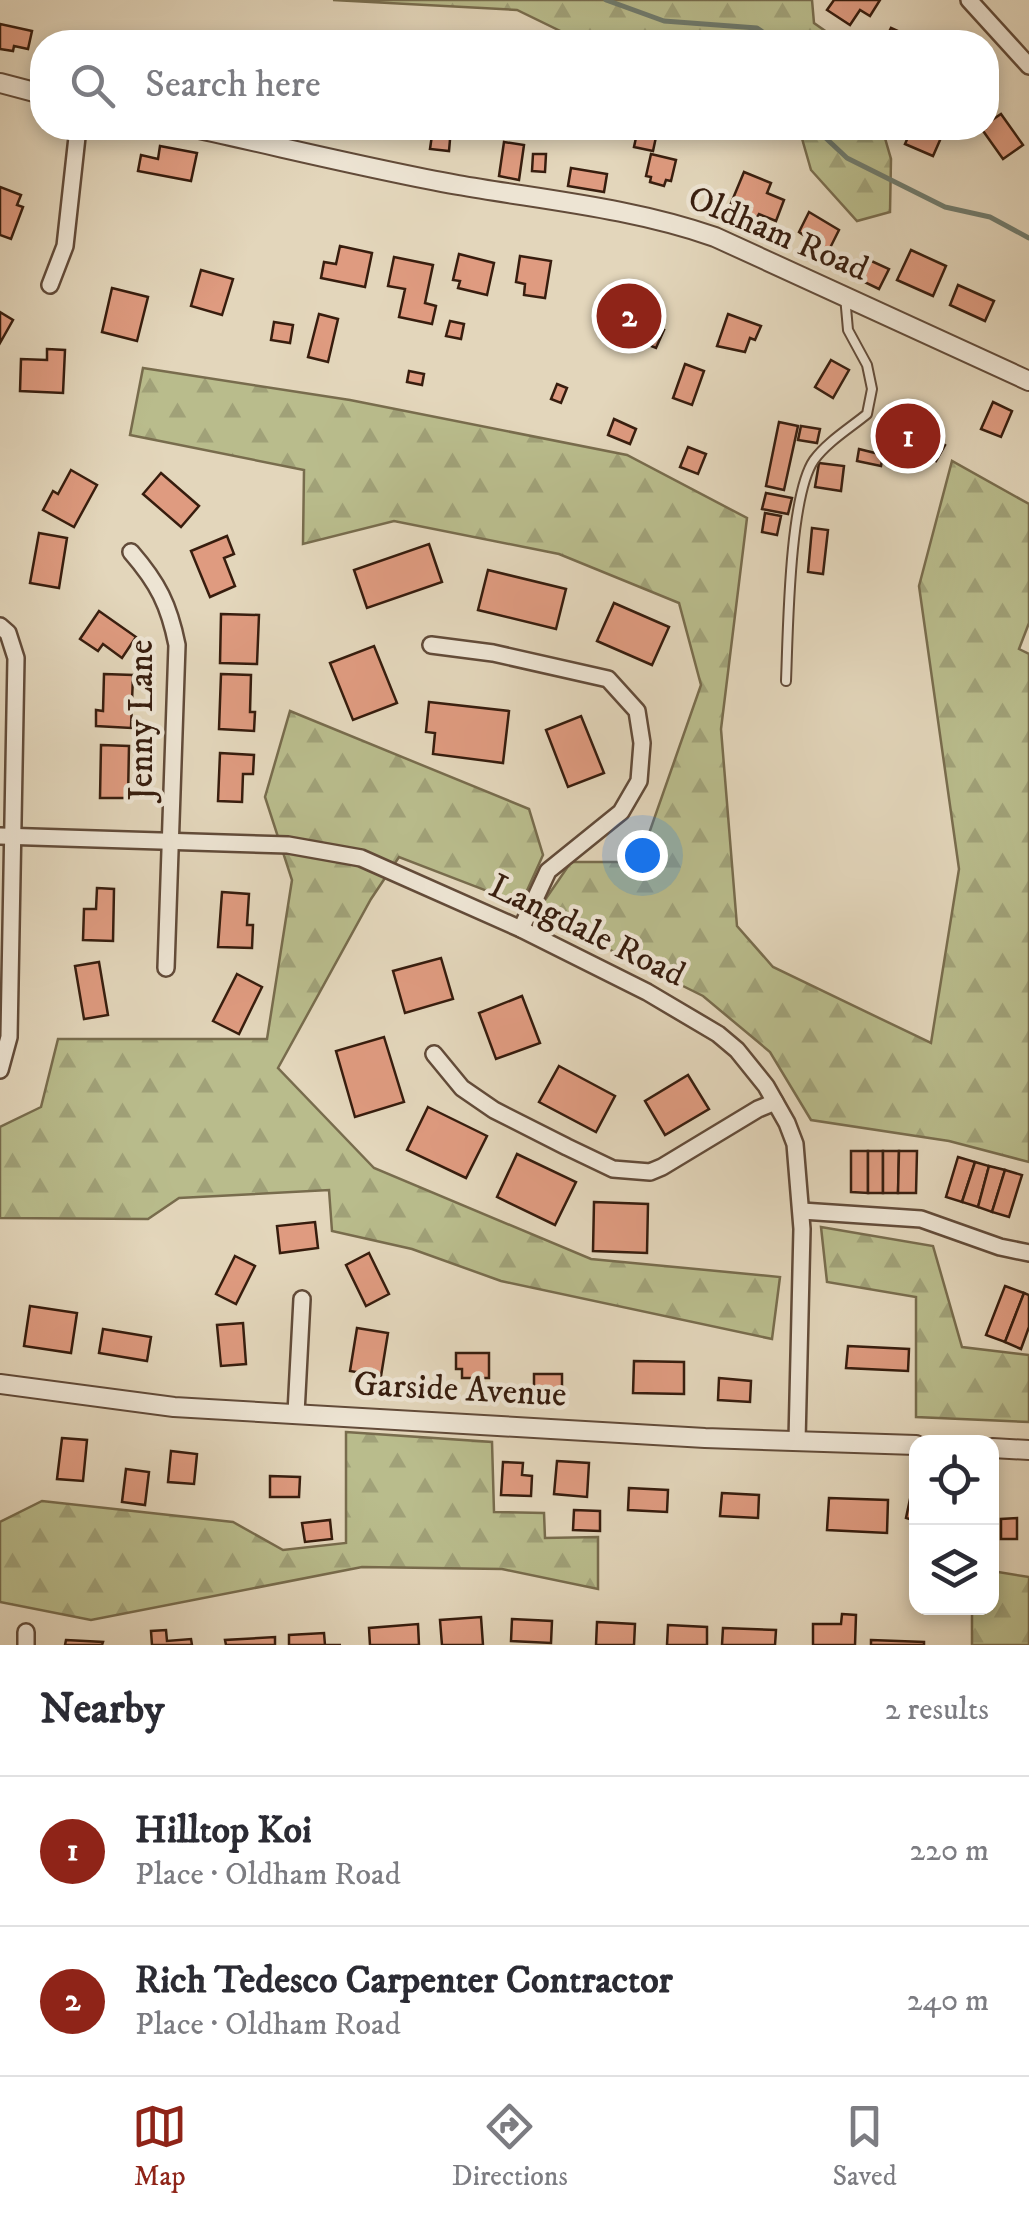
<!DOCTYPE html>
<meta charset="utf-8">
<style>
:root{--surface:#fff;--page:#f7f7f7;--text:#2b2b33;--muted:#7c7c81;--line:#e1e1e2;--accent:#8f2418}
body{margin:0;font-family:"IM FELL DW Pica",serif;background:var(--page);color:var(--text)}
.controls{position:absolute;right:30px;bottom:30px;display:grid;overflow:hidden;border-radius:20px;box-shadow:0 5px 15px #0003}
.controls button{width:90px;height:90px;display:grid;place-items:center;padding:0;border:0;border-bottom:2px solid var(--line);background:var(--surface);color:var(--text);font:50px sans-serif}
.you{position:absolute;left:642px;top:855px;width:35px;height:35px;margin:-25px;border:8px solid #fff;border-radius:50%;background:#1a73e8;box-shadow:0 0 0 15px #1a73e833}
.badge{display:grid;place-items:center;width:65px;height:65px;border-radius:50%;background:var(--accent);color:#fff;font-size:32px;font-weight:700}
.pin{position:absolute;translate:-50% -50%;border:5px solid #fff;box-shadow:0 2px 10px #0006}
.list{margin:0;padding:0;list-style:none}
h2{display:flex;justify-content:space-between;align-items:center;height:130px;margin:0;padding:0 40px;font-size:42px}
h2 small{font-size:32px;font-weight:400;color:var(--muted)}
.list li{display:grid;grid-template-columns:65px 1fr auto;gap:30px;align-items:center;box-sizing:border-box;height:150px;padding:0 40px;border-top:2px solid var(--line)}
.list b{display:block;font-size:38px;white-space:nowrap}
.list p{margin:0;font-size:32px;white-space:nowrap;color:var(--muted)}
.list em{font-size:32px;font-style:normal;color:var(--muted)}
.icon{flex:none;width:55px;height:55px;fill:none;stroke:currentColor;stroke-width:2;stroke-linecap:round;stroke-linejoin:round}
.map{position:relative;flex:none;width:1029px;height:1645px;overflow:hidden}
.search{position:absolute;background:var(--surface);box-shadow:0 5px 15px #0003;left:30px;right:30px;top:30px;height:110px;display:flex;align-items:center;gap:25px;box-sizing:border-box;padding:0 35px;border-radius:40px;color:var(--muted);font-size:38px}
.sheet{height:430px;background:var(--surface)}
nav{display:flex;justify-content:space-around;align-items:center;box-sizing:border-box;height:140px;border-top:2px solid var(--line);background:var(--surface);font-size:28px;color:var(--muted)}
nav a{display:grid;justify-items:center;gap:5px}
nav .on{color:var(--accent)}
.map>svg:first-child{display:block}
.forest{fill:url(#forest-firs);stroke:#786c4d;stroke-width:2.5}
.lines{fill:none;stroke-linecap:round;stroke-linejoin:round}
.stream{stroke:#6f7b6e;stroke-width:5}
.building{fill:#df9b80;stroke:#371d0e;stroke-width:2.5}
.service-casing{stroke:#624b39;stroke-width:12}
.minor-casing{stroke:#624b39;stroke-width:20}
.tertiary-casing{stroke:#624b39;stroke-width:22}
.service{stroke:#ede4d3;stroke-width:8}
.minor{stroke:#ede4d3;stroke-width:15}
.tertiary{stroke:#ede4d3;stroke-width:18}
.labels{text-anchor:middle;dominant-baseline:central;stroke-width:9;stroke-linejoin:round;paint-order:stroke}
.street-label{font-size:35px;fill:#371d0e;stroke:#ede4d3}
</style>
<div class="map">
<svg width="1029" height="1645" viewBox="0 0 1029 1645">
<defs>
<pattern id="forest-firs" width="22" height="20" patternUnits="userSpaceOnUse" patternTransform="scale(2.5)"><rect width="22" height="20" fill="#b9bc8c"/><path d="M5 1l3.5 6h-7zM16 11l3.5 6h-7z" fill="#a0a178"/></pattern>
</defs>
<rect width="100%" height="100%" fill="#e3d6bb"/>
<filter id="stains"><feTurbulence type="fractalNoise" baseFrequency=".002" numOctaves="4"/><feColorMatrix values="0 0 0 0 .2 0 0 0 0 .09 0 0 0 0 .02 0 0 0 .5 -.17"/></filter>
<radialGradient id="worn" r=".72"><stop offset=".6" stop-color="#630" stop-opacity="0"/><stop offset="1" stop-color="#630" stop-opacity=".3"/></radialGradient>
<!-- forest -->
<g class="forest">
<path d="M333,0H812L814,23L841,42H583L517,10Z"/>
<path d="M799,128H882L891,159L890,212L857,221L811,170Z"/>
<path d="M143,368L350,400L627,455L747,518L721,729L737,926L773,967L931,1043L959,869L919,586L952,461L1029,504V623L1019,649L1029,654V1162L949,1141L811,1120L770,1052L703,996L536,913L571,862H639L701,685L679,603L559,554L394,521L303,544L304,470L130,435Z"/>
<path d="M290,711L529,809L543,855L521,904L399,857L371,899L278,1068L374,1168L591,1259L780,1277L772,1339L501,1281L412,1249L332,1231L329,1190L179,1198L148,1219L0,1218V1127L41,1107L58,1039H267L292,880L265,797Z"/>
<path d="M821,1227L933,1246L962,1347L1029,1355V1422L916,1417V1297L827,1282Z"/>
<path d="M346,1432L492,1442L494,1512L544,1513L545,1538L598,1537V1589L502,1569L362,1567L91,1620L0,1602V1522L42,1501L233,1522L283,1550L346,1543Z"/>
<path d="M992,1571L1029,1577V1645H972V1608H992Z"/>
</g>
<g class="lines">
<!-- stream -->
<g class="stream">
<path d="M606,0L664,21L757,28L777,42"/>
<path d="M815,128L847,158L945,207L990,217L1029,238"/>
</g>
</g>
<!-- building -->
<g class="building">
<path d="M834,0H880L870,16L860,10L850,25L827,10Z"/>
<path d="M0,24L32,31L28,49L14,46L13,51L0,49Z"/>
<path d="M891,28L922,42H884Z"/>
<path d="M55,35L95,40V42H54Z"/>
<path d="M1001,114L1023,145L1003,159L981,128H986V124Z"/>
<path d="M433,128H451L449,151L430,149Z"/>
<path d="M912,128H935L944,131L933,156L905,144Z"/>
<path d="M637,133L656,137L653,151L634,147Z"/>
<path d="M504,142L524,145L519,180L499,176Z"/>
<path d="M160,146L197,153L191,181L138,171L141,155L158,159Z"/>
<path d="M533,154H546L545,172L532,171Z"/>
<path d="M651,154L676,160L671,181L666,180L664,186L650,182L651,177L646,176Z"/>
<path d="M571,168L607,174L604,192L568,186Z"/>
<path d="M744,172L771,183L767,193L784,200L776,221L759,214L756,219L729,208Z"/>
<path d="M0,187L21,195L17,205L23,207L11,239L0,235Z"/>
<path d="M809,212L839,230L828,252L799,232Z"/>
<path d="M340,246L372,253L365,287L321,278L324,262L336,264Z"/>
<path d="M911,250L946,266L933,296L897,280Z"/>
<path d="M459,254L494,263L487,295L458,288L460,281L453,280Z"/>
<path d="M520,256L551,261L545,298L524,295L525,284L516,282Z"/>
<path d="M394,257L433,265L425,303L436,306L432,324L399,317L405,289L388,286Z"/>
<path d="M867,259L889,269L879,289L858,279Z"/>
<path d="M201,270L233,279L222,315L191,306Z"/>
<path d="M958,285L994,301L985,321L950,305Z"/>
<path d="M112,288L148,297L137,341L102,332Z"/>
<path d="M616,294L653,309L647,323L664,330L656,348L603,327Z"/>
<path d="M0,312L13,320L0,343Z"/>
<path d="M319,314L338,319L328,362L308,357Z"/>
<path d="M728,314L761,326L755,340L750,338L745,352L717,346Z"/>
<path d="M450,321L464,324L461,339L446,336Z"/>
<path d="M274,322L293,325L290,343L271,340Z"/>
<path d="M47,349L65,350L63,393L20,391L21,359L47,360Z"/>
<path d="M831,360L849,370L833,398L815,387Z"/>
<path d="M685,364L704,371L692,405L673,398Z"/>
<path d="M409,371L424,374L422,385L407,382Z"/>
<path d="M557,384L567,388L561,403L551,399Z"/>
<path d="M993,402L1012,411L1001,437L981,429Z"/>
<path d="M899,416L929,434L917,455L887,437Z"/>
<path d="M614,419L636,429L630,444L608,435Z"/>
<path d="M779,422L798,426L784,490L766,486Z"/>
<path d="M801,426L820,429L817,443L798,440Z"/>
<path d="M938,440L945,445L936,461L928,457Z"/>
<path d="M688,447L706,454L698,474L680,467Z"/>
<path d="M859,449L883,455L881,466L857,461Z"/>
<path d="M819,463L844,466L841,491L815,487Z"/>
<path d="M71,470L97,485L74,527L43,510L53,491L58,494Z"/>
<path d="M161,473L199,506L181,527L143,494Z"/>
<path d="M766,493L792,498L788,514L762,509Z"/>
<path d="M765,513L781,516L777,535L762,532Z"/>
<path d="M812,528L828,530L823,574L808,572Z"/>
<path d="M39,533L67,538L59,588L30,583Z"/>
<path d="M227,536L234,554L224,558L235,586L210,597L191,551Z"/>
<path d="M429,544L442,582L367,608L354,570Z"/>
<path d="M488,570L566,589L556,629L478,610Z"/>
<path d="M614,603L669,627L652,665L597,641Z"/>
<path d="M99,611L136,637L122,658L103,644L98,651L80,639Z"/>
<path d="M221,614L259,615L257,664L220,663Z"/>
<path d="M374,646L397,703L353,720L330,663Z"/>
<path d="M104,674L133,675L131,728L96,726V710L103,711Z"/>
<path d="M221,674L251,675L250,712H255L254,731L219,729Z"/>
<path d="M429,702L509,711L503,763L433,754L435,733L426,732Z"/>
<path d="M581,716L604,773L568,787L546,730Z"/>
<path d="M101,745L129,746L128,798H100Z"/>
<path d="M220,753L254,755L253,774H243L242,802L218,801Z"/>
<path d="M97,888L114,889L113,941L83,940L84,909H96Z"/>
<path d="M222,892L249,894L247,925H253L252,948L218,947Z"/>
<path d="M441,958L453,999L405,1013L393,971Z"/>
<path d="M99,962L108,1015L84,1019L75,966Z"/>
<path d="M237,974L262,987L239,1034L213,1021Z"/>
<path d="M522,996L540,1043L496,1059L479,1013Z"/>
<path d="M384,1037L404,1102L355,1117L336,1051Z"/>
<path d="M559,1066L615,1096L596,1132L539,1102Z"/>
<path d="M688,1075L709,1109L665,1135L645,1101Z"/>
<path d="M428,1107L487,1136L466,1178L407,1150Z"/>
<path d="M851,1151H868V1193L851,1192Z"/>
<rect x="868" y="1151" width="15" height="42"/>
<path d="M883,1151H899L898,1193H883Z"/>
<path d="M899,1151H917L916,1193H898Z"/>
<path d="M517,1154L576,1182L555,1225L497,1197Z"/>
<path d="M958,1157L975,1162L962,1202L946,1197Z"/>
<path d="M975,1162L989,1166L978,1207L962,1202Z"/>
<path d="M989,1166L1005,1170L992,1212L978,1207Z"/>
<path d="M1005,1170L1022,1175L1009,1217L992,1212Z"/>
<path d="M594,1202L648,1204L647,1253L593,1251Z"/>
<path d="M315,1222L318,1248L280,1253L277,1226Z"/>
<path d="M369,1253L389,1294L366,1306L346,1265Z"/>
<path d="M235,1256L255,1266L236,1304L216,1294Z"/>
<path d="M1005,1286L1024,1293L1005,1342L986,1335Z"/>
<path d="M1024,1293L1029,1295V1327L1021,1349L1005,1342Z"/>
<path d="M30,1306L77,1313L71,1353L24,1346Z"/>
<path d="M243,1323L246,1364L221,1366L217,1325Z"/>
<path d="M357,1328L388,1333L381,1376L350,1371Z"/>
<path d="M103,1329L151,1337L147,1361L99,1353Z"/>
<path d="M848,1346L909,1349L908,1371L846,1368Z"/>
<path d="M456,1353H489V1378H462V1369H456Z"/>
<path d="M634,1361L684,1362V1394L633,1393Z"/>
<path d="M534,1374H562V1398L534,1397Z"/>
<path d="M719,1378L751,1381L750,1402L718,1400Z"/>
<path d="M62,1438L87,1440L83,1481L57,1479Z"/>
<path d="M171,1451L197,1454L194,1484L168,1482Z"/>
<path d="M557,1461L589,1463L587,1497L554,1494Z"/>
<path d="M503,1462L523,1463L522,1475L532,1476L531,1496L501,1495Z"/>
<path d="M126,1469L149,1472L145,1505L122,1502Z"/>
<path d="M270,1476L300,1477L299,1497H270Z"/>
<path d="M913,1485H916V1521L906,1518Z"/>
<path d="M629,1488L668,1490L667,1512L628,1510Z"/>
<path d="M722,1493L759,1495L758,1518L720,1516Z"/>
<path d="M829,1498L888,1500L887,1533L827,1530Z"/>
<path d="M574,1510L600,1511V1531L573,1530Z"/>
<path d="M1017,1518V1539H1001V1519Z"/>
<path d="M330,1520L332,1539L305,1542L302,1523Z"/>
<path d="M842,1614L856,1615L855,1645H813V1624H841Z"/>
<path d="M481,1617L483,1645H442L440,1620Z"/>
<path d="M512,1619L552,1621L551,1643L511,1641Z"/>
<path d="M597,1622L635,1624L634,1645H596Z"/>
<path d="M418,1624L419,1645H370L369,1628Z"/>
<path d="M668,1625L707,1627V1645H667Z"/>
<path d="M723,1628L776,1630L775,1645H722Z"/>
<path d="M166,1630L167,1641L191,1639L192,1645H152L151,1631Z"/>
<path d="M324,1633L325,1645H341H289V1635Z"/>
<path d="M275,1637V1645H226L225,1640Z"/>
<path d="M66,1640L103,1642L102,1645H65Z"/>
<path d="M871,1640L924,1642V1645H871Z"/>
</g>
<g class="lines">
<defs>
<path id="service" d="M786,681C788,633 789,496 814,460C827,442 850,428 867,414L872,389L867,365L848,330L845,296"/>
<g id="minor">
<path d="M969,0L1029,66"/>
<path d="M50,285L65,246L78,128"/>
<path d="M131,552C158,583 169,605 177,645L166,968"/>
<path d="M0,626L8,633L16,658L9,1037L0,1070"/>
<path d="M431,645L493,653L608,679L637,711L642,743L639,781L621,812L548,871L521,929"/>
<path d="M0,836L288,845L361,858L521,929L647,992L718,1034L737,1050L766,1086L787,1123L795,1144L802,1229L797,1441"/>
<path d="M434,1054L462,1088L494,1110L567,1147L613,1169L650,1172L662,1167L758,1109L775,1102"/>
<path d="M802,1211L921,1219L1000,1247L1029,1253"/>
<path d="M296,1413L302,1299"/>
<path d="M26,1645V1632"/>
</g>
<g id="tertiary">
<path d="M0,83L42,94"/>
<path d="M194,128C282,147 370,169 458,185C544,200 632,208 715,237L1029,381"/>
<path d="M0,1384L174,1407L705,1438L916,1445"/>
<path d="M992,1448L1029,1450"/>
</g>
</defs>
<!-- service casing -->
<use href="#service" class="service-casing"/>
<!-- minor casing -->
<use href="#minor" class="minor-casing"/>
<!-- tertiary casing -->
<use href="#tertiary" class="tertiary-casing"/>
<!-- service -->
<use href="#service" class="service"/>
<!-- minor -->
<use href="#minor" class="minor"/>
<!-- tertiary -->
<use href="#tertiary" class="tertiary"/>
</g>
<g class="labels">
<!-- street labels -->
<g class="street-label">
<text transform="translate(778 234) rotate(23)">Oldham Road</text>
<text transform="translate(142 720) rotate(-90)">Jenny Lane</text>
<text transform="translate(587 931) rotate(26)">Langdale Road</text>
<text transform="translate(460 1390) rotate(3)">Garside Avenue</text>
</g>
</g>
<rect width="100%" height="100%" filter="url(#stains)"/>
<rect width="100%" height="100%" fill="url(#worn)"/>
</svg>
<div class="controls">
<button><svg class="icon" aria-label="locate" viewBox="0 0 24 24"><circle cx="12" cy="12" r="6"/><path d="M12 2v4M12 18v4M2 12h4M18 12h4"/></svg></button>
<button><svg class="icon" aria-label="layers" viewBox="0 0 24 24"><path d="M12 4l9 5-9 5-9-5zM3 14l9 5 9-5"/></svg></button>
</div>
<div class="you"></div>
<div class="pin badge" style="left:908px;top:436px">1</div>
<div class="pin badge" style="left:629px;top:316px">2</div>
<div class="search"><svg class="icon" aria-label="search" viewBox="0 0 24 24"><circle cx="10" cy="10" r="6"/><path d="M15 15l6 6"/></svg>Search here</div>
</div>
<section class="sheet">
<h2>Nearby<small>2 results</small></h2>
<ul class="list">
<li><span class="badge">1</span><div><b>Hilltop Koi</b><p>Place · Oldham Road</p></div><em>220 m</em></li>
<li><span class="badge">2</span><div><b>Rich Tedesco Carpenter Contractor</b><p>Place · Oldham Road</p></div><em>240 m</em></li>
</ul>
</section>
<nav>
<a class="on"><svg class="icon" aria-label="map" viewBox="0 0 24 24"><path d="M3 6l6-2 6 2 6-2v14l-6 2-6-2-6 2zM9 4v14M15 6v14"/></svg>Map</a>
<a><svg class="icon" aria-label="directions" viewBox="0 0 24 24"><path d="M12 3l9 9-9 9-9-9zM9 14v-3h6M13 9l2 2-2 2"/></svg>Directions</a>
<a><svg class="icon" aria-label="saved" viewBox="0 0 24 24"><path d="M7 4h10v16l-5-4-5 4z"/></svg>Saved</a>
</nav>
